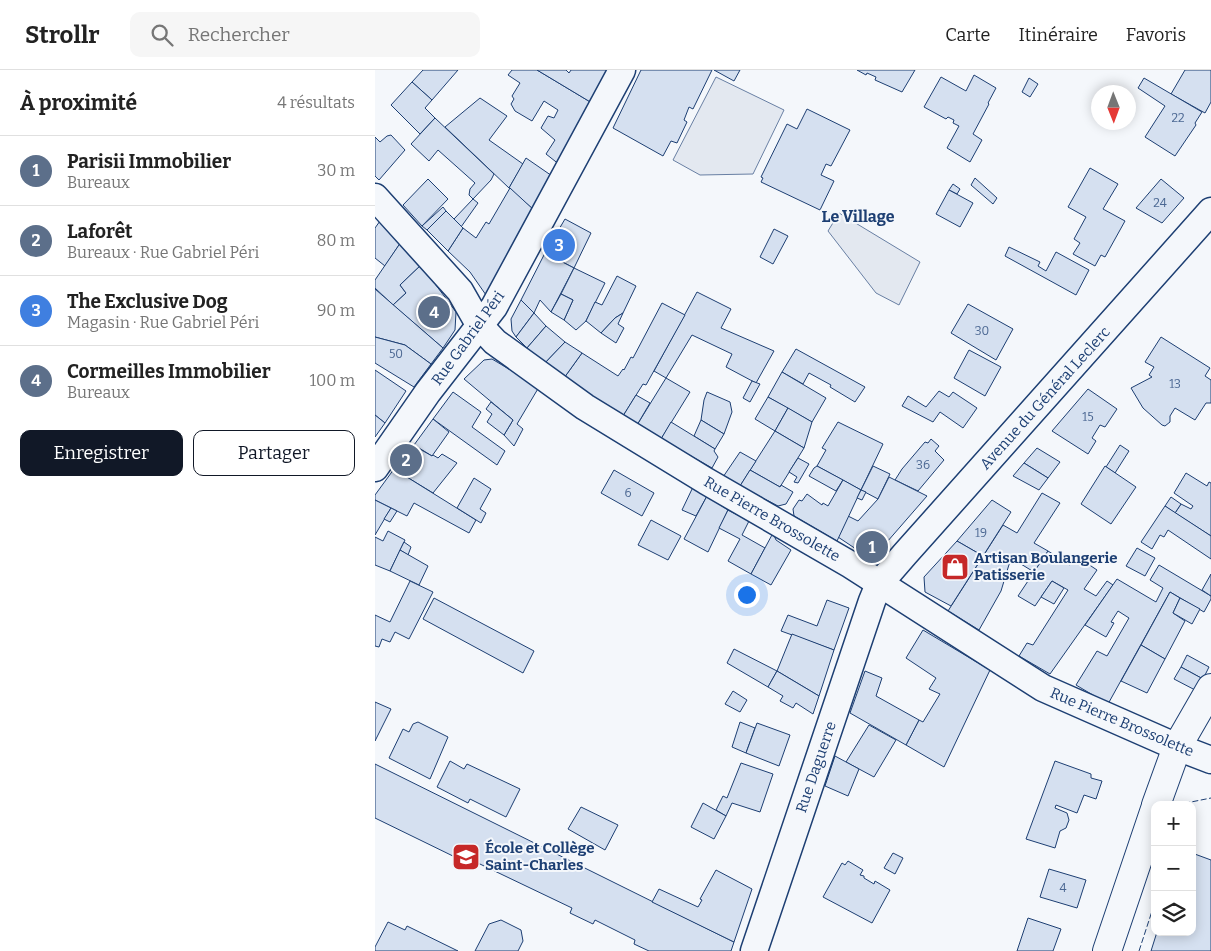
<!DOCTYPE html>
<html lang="fr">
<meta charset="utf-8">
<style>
:root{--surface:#fff;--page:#f6f6f6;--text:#222;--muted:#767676;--line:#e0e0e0;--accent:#111827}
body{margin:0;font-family:Bitter,serif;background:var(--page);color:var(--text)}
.controls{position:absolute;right:15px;bottom:15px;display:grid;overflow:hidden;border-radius:10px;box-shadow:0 2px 12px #0003}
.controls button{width:45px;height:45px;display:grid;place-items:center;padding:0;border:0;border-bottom:1px solid var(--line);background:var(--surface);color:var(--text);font:25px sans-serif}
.compass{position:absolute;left:716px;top:15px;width:45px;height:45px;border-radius:50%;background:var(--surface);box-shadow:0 2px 12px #0003;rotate:179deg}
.you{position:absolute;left:371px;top:524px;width:18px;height:18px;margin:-12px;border:4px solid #fff;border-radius:50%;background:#1a73e8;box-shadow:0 0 0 8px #1a73e833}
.badge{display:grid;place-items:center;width:32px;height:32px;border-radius:50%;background:var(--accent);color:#fff;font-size:16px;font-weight:700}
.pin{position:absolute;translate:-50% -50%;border:2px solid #fff;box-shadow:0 1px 5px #0006}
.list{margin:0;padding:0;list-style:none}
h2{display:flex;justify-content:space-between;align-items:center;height:65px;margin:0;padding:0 20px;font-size:21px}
h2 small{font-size:16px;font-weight:400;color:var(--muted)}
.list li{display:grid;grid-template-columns:32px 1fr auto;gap:15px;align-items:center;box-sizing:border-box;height:70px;padding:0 20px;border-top:1px solid var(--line)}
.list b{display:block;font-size:19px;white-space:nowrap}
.list p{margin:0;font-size:16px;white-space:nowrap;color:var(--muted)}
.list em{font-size:16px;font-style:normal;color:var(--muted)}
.actions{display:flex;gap:10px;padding:15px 20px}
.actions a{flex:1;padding:11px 0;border:1px solid var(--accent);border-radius:10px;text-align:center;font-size:18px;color:var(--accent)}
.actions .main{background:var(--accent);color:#fff}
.icon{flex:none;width:28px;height:28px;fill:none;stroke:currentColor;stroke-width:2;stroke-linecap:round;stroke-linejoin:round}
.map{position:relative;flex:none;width:836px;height:881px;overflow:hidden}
header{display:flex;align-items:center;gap:30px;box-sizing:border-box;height:70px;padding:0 25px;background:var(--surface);border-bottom:1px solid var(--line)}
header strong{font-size:24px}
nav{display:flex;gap:28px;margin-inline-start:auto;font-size:18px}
.search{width:350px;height:45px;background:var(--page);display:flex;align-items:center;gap:12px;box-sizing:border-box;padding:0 18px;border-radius:10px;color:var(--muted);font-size:19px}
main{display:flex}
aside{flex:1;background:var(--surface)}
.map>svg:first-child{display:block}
.parking{fill:#e3e8f0;stroke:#687fa3}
.building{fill:#d5e0f0;stroke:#1d3f73}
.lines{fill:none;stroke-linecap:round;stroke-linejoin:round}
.minor-casing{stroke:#1d3f73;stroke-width:29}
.tertiary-casing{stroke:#1d3f73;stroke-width:30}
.minor{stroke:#f4f7fb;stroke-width:26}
.tertiary{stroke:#f4f7fb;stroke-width:28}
.fence{stroke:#1d3f73;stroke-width:1;stroke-dasharray:6 2.5;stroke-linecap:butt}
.labels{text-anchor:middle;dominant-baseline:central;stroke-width:4;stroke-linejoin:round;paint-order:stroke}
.number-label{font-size:12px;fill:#4b6792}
.street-label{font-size:15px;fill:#1d3f73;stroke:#f4f7fb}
.poi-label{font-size:15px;font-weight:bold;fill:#1d3f73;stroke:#f4f7fb;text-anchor:start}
.neighbourhood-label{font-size:16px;font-weight:bold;fill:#1d3f73;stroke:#f4f7fb}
</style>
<header>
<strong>Strollr</strong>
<div class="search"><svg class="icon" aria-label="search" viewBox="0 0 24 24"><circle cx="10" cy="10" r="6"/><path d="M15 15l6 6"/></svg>Rechercher</div>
<nav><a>Carte</a><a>Itinéraire</a><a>Favoris</a></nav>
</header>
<main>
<aside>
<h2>À proximité<small>4 résultats</small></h2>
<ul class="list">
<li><span class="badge" style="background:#5c6f8a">1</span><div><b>Parisii Immobilier</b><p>Bureaux</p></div><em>30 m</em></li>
<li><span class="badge" style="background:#5c6f8a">2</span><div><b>Laforêt</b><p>Bureaux · Rue Gabriel Péri</p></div><em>80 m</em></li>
<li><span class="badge" style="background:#3f7fe0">3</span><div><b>The Exclusive Dog</b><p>Magasin · Rue Gabriel Péri</p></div><em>90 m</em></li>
<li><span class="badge" style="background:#5c6f8a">4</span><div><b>Cormeilles Immobilier</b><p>Bureaux</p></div><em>100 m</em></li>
</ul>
<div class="actions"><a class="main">Enregistrer</a><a>Partager</a></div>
</aside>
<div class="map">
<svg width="836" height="881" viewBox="0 0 836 881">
<rect width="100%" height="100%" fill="#f4f7fb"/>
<!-- parking -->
<g class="parking">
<path d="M341,7L409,40L378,104L325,105L298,90Z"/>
<path d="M464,143L545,192L524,235L501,223L453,161Z"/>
</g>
<!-- building -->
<g class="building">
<path d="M48,0H83L57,30L37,12Z"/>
<path d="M137,0H162L217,33L185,95L171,84L180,70L166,58L173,46L179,48L183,40L169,31L157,51L140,41L136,34L139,29L137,26L145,13L133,5Z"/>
<path d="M162,0H191L194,3L196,0H232L217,33Z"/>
<path d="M266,0H337L318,39L314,37L309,50L312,52L302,73L296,71L288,86L238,58Z"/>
<path d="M339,0H365L359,11Z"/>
<path d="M482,0H540L527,22L500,10L501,7L492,3L491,5Z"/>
<path d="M810,0H836V32L830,43L796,24Z"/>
<path d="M599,5L621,18L613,33L614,34L598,64L607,70L595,92L572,78L584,56L578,53L579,50L573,47L571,49L549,37L566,7L591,21Z"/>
<path d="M654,8L663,14L655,27L647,22Z"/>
<path d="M769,8L827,42L820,53L821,55L800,86L770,67L790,36L763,18Z"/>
<path d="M37,12L57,30L50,38L60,48L45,64L16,35Z"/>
<path d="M105,28L132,46L114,70L148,94L134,118L70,57Z"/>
<path d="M432,39L475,60L456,96L451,94L446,105L459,111L445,140L386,112L388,108L386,107L412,54L422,59Z"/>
<path d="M60,48L119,104L116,110L98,129L94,125L95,119L100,113L63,80L54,91L36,74Z"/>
<path d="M16,65L30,80L4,110L0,106V67L5,72L12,66Z"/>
<path d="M151,88L180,108L160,141L134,118Z"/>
<path d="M715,98L743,114L728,139L750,151L730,187L726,185L720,196L698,184L705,173L699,169L711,147L693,137Z"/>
<path d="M600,108L622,128L618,134L596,115Z"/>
<path d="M53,109L73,129L47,156L28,135Z"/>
<path d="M786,109L809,128L787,153L761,138Z"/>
<path d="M578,114L585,119L582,124L574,120Z"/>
<path d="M135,118L160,141L111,225L95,202L73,181L88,158L101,168L111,152L114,154Z"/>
<path d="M574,120L598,133L585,157L561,144Z"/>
<path d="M98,129L103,133L86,157L79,149Z"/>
<path d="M68,137L71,141L52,160L47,156Z"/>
<path d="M71,141L88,158L73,181L52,160Z"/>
<path d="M190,149L216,163L199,198L170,183Z"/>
<path d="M5,151L26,172L10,196L0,188V158Z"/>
<path d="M399,159L413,166L398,194L385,187Z"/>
<path d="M26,172L46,195L25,215L31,223L18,235L0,218V210Z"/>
<path d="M634,177L665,192L663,196L671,201L681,182L714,200L701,225L630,186Z"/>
<path d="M170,183L199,198L176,242L165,230L159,243L146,230Z"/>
<path d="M46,195L81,242L80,260L68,278L18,235L31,223L25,215Z"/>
<path d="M199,198L230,213L211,251L201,260L189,250L198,230L186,224Z"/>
<path d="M242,206L261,216L248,243L240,248L226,263L211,251L220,232L227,235Z"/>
<path d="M0,219L68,278L56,294L30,275L0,267Z"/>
<path d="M322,222L356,239L346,258L399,281L381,313L351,297L357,284L317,265L291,308L279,301Z"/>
<path d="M186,224L198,230L189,250L176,242Z"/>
<path d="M146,230L159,243L141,267L137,261L136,249Z"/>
<path d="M287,233L310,245L271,315L268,314L248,346L189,308L207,283L243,306L248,299L249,300L256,287L258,288Z"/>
<path d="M593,234L638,259L621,290L576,263Z"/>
<path d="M159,243L171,256L152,278L141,267Z"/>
<path d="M248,243L243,254L249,258L241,273L226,263L240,248Z"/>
<path d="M171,256L190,272L169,294L152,278Z"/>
<path d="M0,267L30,275L56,294L39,317L0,293Z"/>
<path d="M786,267L835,298L830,306L836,310V333H831L820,350L800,338L795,346V352L790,356L787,355L768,338L756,318L777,307L774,305L779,297L770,292Z"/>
<path d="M190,272L207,283L189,308L169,294Z"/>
<path d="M421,279L490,317L480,332L455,317L456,315L434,303L428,314L407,302Z"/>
<path d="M594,280L626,297L610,326L579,308Z"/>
<path d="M117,289L164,317L142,354L148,359L139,376L129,365L138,350L89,309L109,290Z"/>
<path d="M0,300L31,321L10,353L0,345Z"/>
<path d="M407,302L451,328L437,352L393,327Z"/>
<path d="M291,308L315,322L286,369L262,355Z"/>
<path d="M377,311L385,314L375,332L368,328Z"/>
<path d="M713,319L742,339L730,357L725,355L717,368L721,371L713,384L677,361Z"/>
<path d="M564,321L574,327L578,322L602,338L588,358L565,342L558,352L527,336L533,326L551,337Z"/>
<path d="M78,322L106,342L97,357L130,381L122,395L58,349Z"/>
<path d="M332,322L355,332L357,342L349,364L326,350L329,330Z"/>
<path d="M261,325L275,333L262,355L248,346Z"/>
<path d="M393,327L413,338L400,361L380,349Z"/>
<path d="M116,332L138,350L129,365L112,352L117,344L111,339Z"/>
<path d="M413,338L437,352L429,378L400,361Z"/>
<path d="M0,345L10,353L0,367Z"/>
<path d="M58,349L74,362L57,386L39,375Z"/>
<path d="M326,350L349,364L340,379L319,366Z"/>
<path d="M296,352L340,379L339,381L343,387L337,398L286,369Z"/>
<path d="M463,352L508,374L486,420L442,396L451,380L447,378Z"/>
<path d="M400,361L429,378L405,417L375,400Z"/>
<path d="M556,369L564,376L560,381L569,390L543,421L520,410L527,399L550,372L553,373Z"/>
<path d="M34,373L57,386L58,385L63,388L67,384L82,393L58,423L17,398Z"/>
<path d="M745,375L754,381L740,403L731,397Z"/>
<path d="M662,378L685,392L673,408L649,393Z"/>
<path d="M365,382L381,391L365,416L348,407Z"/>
<path d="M423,388L434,394L423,413L419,412L422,407L414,402Z"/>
<path d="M649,393L673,408L664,420L638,406Z"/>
<path d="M442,396L468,410L461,421L434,406L439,398Z"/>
<path d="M498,396L515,404L503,429L486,420Z"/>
<path d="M730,396L761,417L736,454L706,434Z"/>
<path d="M19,399L101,450L94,463L39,433L32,446L0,430V425Z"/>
<path d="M239,400L279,423L267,446L226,423Z"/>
<path d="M375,400L405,417L406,415L418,422L411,434L403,436L365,416Z"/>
<path d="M811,403L832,416L834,412L836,413V466L800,443L806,434L816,439L818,436L799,423Z"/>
<path d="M514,407L552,426L505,480L487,483L463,467L473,446L483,451L503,429Z"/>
<path d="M99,408L116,419L105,439L111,443L106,453L82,438Z"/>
<path d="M468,410L486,420L462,471L419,446L418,439L424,430L427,431L432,424L447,435L448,433L453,436Z"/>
<path d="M318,417L332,426L321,446L307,440Z"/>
<path d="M486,420L491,422L487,430L482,428Z"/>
<path d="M667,423L685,433L659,473L673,481L659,502L636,488L626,521L604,560L573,541L628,455L642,463Z"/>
<path d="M332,426L353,440L333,482L309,469Z"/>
<path d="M796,427L806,434L800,443L790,436Z"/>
<path d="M0,430L16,438L0,465Z"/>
<path d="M617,430L636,442L608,486L582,471Z"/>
<path d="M790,436L836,466V489L793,460L789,467L785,465L777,479L766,472Z"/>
<path d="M16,438L22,441L15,452L9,449Z"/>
<path d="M353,440L374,451L367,465L390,478L376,504L353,491L365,469L344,458Z"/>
<path d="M276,450L306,466L293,490L263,475Z"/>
<path d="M13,461L30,470L15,501L0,495V467L8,471Z"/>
<path d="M398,463L401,470L416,480L396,515L376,504Z"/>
<path d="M582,471L608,486L576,536L550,522L549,507Z"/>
<path d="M29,472L36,477L33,485L25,480Z"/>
<path d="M762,478L780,488L770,506L751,496Z"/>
<path d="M25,480L53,496L44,515L15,501Z"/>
<path d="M673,481L695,495L701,486L722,500L709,519L721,526L732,511L738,515L675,604L644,586L652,573L658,575L693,520L677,511L660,536L643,526Z"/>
<path d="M784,495L836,526V529L829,542L795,522L733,634L701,615L722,581L732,586L754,548L743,541L736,552L739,553L731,567L710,555L742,509L781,532L788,518L775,510Z"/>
<path d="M836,504V526L827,520Z"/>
<path d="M35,511L58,522L34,569L20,562L15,572L7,569L4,577L0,576V545L15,552Z"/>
<path d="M677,511L689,518L679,534L666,527Z"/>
<path d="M795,522L805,528L798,543L810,551L790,589L766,575Z"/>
<path d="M59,528L159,581L148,603L48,549Z"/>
<path d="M805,528L825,539L817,554L798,543Z"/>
<path d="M452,530L474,538L459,580L406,561L413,545L442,556Z"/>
<path d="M548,560L615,600L569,697L531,675L544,650L548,652L565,624L554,619L561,608L531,588Z"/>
<path d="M417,564L459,580L444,626L402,601Z"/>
<path d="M766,575L790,589L772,623L746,611Z"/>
<path d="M359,579L402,601L393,617L352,593Z"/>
<path d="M812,585L834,597L828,609L806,597Z"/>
<path d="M806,597L828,609L822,621L799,609Z"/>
<path d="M402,601L444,626L438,644L421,633L418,638L405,631L408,626L393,617Z"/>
<path d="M490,601L507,608L501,626L544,650L531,675L475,643Z"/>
<path d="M358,621L372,630L365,642L350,634Z"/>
<path d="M0,632L16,639L0,671Z"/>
<path d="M43,652L73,667L55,709L14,688L28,659L34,662L38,654Z"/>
<path d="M365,652L380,658L371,683L357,677Z"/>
<path d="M382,653L415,665L404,696L371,683Z"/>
<path d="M494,655L521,670L499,707L471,692Z"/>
<path d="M460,686L484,699L473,726L450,716Z"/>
<path d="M75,691L89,699L92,694L145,719L131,747L95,729L93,733L62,717Z"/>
<path d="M680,691L716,704V708L727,711L721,729L709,725L702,743L681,735L680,738L692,743L694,750L691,758L685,761L680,778L651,769Z"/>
<path d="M366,693L398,704L385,742L357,733L351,746L341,740L348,726L352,728Z"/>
<path d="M0,694L359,872L356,881H274L259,874L260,870L220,850L218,854L195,843L197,838L84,784L82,788L0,748Z"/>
<path d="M328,733L351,746L339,769L316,757Z"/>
<path d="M206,737L243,755L230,780L193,759Z"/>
<path d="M518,783L528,788L520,804L509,798Z"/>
<path d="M817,783L836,790V881H776L782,862H817Z"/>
<path d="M473,791L488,800L485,805L489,806V808L499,814L500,811L515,820L497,853L448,827L467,793L470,795Z"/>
<path d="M674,799L711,810L702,838L665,827Z"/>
<path d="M341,800L377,819L359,872L277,832L284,819L323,837L327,830L325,829Z"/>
<path d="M653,848L686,859L678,881H642Z"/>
<path d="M126,850L146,860L148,871L143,881H100L114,854Z"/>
<path d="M13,852L30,860L32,856L83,881H0V877Z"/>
</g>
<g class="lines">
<defs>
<g id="minor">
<path d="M0,127L85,221L105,256L120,272L210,337L331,411L476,495L668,618L802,677L836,690"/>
<path d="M0,398L53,322L119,237L247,0"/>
<path d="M379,881L497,531L504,514L530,484L836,141"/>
</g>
<g id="tertiary">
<path d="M781,735L802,677L836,618"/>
<path d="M732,881L780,739"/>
</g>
</defs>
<!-- minor casing -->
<use href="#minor" class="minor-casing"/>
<!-- tertiary casing -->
<use href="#tertiary" class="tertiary-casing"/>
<!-- minor -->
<use href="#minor" class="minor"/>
<!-- tertiary -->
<use href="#tertiary" class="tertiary"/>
<!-- fence -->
<g class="fence">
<path d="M811,735V733L836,728"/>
<path d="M764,881L780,832"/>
</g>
</g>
<!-- icons -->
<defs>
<symbol id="shop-square" viewBox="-11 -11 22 22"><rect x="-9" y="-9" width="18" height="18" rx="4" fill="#c62828" stroke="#f4f7fb"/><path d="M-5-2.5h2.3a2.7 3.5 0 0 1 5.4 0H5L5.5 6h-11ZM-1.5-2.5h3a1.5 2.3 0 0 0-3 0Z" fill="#fff"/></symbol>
<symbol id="school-square" viewBox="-11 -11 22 22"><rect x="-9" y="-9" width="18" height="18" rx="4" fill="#c62828" stroke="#f4f7fb"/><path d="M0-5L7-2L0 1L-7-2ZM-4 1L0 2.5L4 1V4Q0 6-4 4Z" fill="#fff"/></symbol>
</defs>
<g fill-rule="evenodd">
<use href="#shop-square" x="564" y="481" width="32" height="32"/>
<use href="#school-square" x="75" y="771" width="32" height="32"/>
</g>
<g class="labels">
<!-- number labels -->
<g class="number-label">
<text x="803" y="48">22</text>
<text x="785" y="133">24</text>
<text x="607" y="261">30</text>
<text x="21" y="284">50</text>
<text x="800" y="314">13</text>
<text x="713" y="347">15</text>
<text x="548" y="395">36</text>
<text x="253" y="423">6</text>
<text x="606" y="463">19</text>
<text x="688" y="818">4</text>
</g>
<!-- street labels -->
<g class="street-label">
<text transform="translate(93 268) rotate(-54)">Rue Gabriel Péri</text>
<text transform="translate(670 328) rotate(-48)">Avenue du Général Leclerc</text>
<text transform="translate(397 449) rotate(30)">Rue Pierre Brossolette</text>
<text transform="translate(747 652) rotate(23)">Rue Pierre Brossolette</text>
<text transform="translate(441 697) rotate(-71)">Rue Daguerre</text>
</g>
<!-- poi labels -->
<g class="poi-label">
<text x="599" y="488">Artisan Boulangerie<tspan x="599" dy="17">Patisserie</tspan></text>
<text x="110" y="778">École et Collège<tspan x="110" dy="17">Saint-Charles</tspan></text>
</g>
<!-- neighbourhood labels -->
<g class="neighbourhood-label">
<text x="483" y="146">Le Village</text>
</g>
</g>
</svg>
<div class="controls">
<button>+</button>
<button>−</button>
<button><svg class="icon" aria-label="layers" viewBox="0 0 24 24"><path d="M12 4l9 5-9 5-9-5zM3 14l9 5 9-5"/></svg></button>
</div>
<svg class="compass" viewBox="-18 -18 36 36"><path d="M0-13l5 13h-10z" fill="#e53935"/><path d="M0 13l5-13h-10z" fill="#767676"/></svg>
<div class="you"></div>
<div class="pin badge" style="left:497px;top:477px;background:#5c6f8a">1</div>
<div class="pin badge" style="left:31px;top:390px;background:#5c6f8a">2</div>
<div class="pin badge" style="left:184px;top:175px;background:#3f7fe0">3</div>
<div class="pin badge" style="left:59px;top:242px;background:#5c6f8a">4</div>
</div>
</main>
